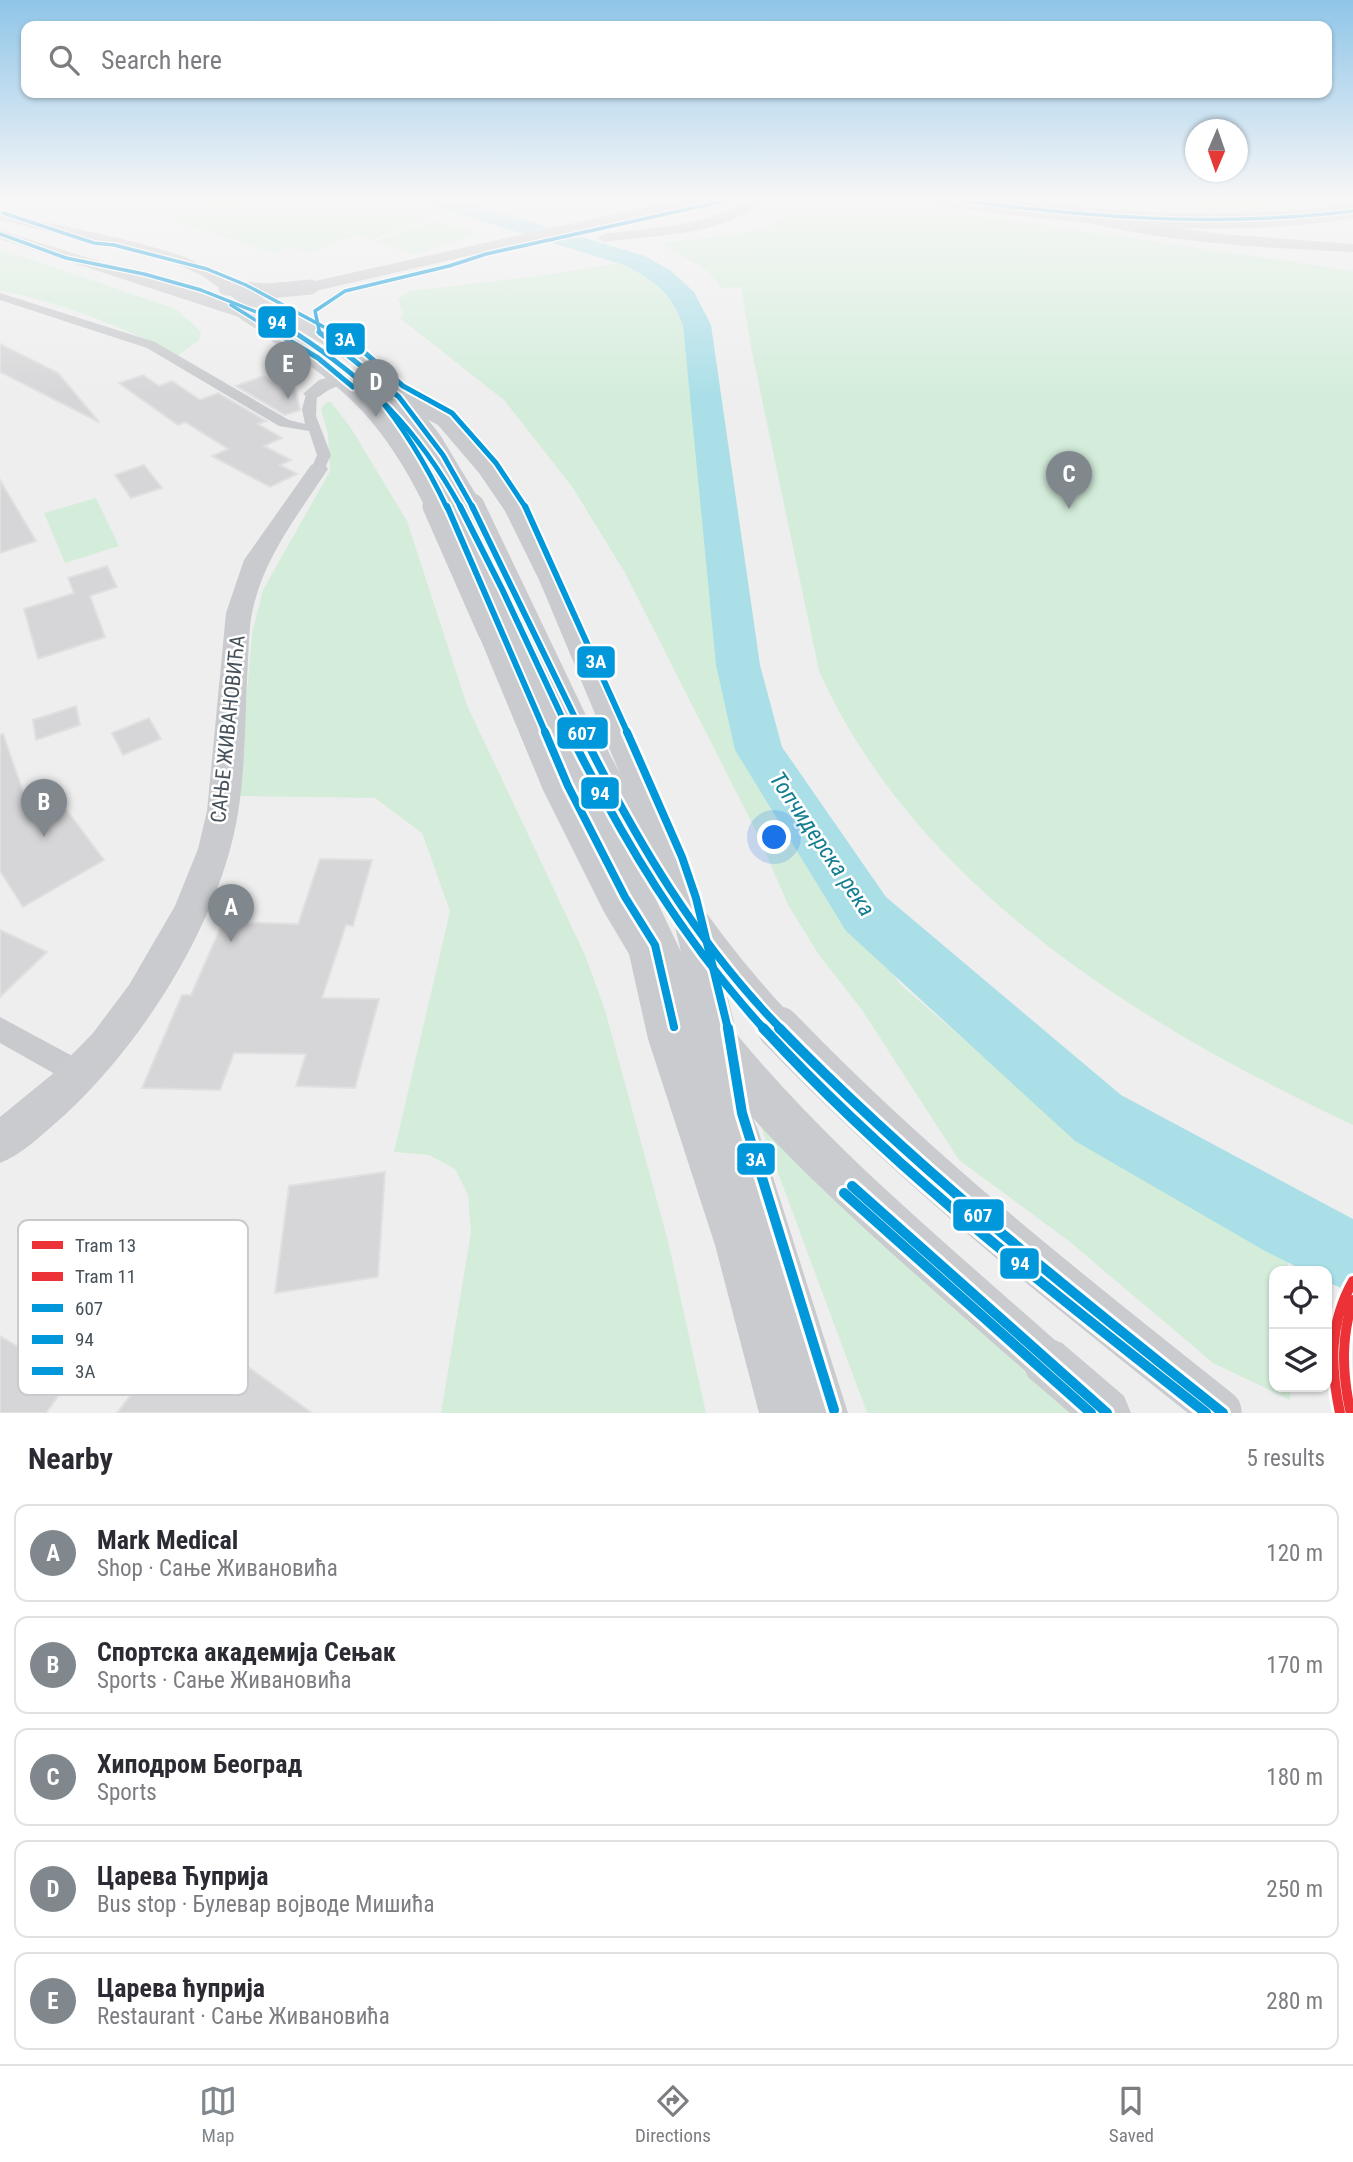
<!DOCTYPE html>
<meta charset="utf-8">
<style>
:root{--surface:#fff;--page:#f2f2f3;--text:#2b2b33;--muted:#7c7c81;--line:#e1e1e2;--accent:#81888d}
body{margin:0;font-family:"Roboto Condensed",sans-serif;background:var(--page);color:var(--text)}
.controls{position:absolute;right:21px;bottom:21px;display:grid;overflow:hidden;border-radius:14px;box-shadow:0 2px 5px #0004}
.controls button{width:63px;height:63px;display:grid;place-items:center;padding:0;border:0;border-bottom:2px solid var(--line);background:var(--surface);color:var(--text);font:35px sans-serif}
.compass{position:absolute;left:1185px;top:119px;width:63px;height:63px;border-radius:50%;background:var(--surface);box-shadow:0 2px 5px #0004;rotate:182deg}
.you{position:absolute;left:775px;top:838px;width:24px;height:24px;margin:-18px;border:5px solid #fff;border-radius:50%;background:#1a73e8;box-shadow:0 0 0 10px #1a73e833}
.badge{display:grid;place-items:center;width:46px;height:46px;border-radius:50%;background:var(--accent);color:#fff;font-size:23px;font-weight:700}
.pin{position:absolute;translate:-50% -58px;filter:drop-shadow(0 2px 4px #0008)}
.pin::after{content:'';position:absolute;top:37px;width:24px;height:21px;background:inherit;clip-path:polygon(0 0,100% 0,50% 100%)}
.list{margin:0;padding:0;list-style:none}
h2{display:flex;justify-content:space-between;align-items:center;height:91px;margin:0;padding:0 28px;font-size:30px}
h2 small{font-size:23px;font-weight:400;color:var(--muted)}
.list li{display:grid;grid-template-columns:46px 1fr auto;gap:21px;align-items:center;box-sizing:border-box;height:98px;margin:0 14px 14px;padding:0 14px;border:2px solid var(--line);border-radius:14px}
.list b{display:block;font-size:26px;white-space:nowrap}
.list p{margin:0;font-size:23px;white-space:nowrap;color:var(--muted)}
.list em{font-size:23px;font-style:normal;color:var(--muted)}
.icon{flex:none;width:38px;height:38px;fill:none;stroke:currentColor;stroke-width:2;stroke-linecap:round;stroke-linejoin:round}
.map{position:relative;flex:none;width:1353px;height:1413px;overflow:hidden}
.search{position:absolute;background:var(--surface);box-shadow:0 2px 5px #0004;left:21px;right:21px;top:21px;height:77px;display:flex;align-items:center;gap:18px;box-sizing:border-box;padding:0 24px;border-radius:14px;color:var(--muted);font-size:26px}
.sheet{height:651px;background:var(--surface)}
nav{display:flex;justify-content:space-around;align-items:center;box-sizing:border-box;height:98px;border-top:2px solid var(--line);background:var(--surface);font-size:19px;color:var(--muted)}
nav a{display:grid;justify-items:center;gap:4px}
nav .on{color:var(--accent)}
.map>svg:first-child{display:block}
.green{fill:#d4eddb}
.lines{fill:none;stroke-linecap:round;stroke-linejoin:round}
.river{fill:#aadfe8;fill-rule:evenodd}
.building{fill:#d6d6d8;stroke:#e0e0e1;stroke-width:2}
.street{fill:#c8cacd;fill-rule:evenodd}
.secondary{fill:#c9cbce;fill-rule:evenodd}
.secondary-bridge-far4{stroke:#c9cbce;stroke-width:15}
.secondary-bridge-far3{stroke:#c9cbce;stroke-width:19}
.secondary-bridge-far2{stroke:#c9cbce;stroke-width:25}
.secondary-bridge-far1{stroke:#c9cbce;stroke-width:33}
.secondary-bridge{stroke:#c9cbce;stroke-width:43}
.bus-1-far4-casing{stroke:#fff;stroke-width:6}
.bus-1-far3-casing{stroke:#fff;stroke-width:9}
.bus-1-far2-casing{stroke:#fff;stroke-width:10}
.bus-1-far1-casing{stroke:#fff;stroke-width:13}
.bus-1-casing{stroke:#fff;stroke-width:16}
.bus-2-far4-casing{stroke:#fff;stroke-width:6}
.bus-2-far3-casing{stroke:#fff;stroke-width:9}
.bus-2-far2-casing{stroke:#fff;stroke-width:10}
.bus-2-far1-casing{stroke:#fff;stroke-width:13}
.bus-2-casing{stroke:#fff;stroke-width:16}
.bus-3-far4-casing{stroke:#fff;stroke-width:6}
.bus-3-far3-casing{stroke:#fff;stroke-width:9}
.bus-3-far2-casing{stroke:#fff;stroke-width:10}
.bus-3-far1-casing{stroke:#fff;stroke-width:13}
.bus-3-casing{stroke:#fff;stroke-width:16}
.bus-1-far4{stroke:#0098da;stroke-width:3.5}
.bus-1-far3{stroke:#0098da;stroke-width:5}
.bus-1-far2{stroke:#0098da;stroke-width:6}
.bus-1-far1{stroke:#0098da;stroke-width:8}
.bus-1{stroke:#0098da;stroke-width:10}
.bus-2-far4{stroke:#0098da;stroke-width:3.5}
.bus-2-far3{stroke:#0098da;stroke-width:5}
.bus-2-far2{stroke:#0098da;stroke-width:6}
.bus-2-far1{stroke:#0098da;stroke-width:8}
.bus-2{stroke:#0098da;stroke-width:10}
.bus-3-far4{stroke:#0098da;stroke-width:3.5}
.bus-3-far3{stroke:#0098da;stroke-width:5}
.bus-3-far2{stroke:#0098da;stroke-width:6}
.bus-3-far1{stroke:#0098da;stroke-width:8}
.bus-3{stroke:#0098da;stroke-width:10}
.tram-1-casing{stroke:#fff;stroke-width:16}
.tram-2-casing{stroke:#fff;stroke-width:16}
.tram-1{stroke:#ed3237;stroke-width:10}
.tram-2{stroke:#ed3237;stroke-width:10}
.labels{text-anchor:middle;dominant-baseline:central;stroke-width:5;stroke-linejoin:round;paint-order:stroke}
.street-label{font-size:21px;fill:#465159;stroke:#fff}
.water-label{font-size:23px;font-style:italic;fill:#137e91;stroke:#fff}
.key{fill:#fff;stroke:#c8cbcd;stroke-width:2}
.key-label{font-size:19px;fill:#465159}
.line-badge{stroke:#fff;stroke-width:2.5}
.badge-label{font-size:19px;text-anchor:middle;font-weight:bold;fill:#fff}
</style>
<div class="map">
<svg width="1353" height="1413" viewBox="0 0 1353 1413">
<rect width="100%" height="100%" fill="#efeeee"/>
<!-- green -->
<g class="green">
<path d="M214,199H371L418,212L413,214L430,218L372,240L357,235L308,253L290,247L274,253L159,217Z"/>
<path d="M811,199L923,207L1353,271V1125C1145,1028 917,889 819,671L751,347L741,287L721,288L709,272L661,243C691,239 749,236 775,223C792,214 788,205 811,199Z"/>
<path d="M1181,199H1353V204L1261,214H1194Z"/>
<path d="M435,220L479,233L415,255L376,241Z"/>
<path d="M0,249L176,309L201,332L199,340L177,356C122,325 62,304 0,290Z"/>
<path d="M620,263L673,286L693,349L704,475L734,718L748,751L795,829L851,917L901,985L1036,1102L1141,1174L1288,1255V1271H1274V1387H1290V1400L1213,1363L1070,1242L959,1160L862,1010L819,955L788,905L758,835L625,573L573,488L504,400L400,318L403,313L398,299L410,291L545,275Z"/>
<path d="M327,402H331L351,428L407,521L467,705L585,955L605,1010L668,1241L706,1413H441L471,1232L468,1195L455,1169L429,1155L394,1152L450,911L422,833L375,798L238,796L252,633L263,590L330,471L328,434L321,409Z"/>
<path d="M96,498L119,546L65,563L44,513Z"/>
<path d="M761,1127L1044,1389L1071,1413H867Z"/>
</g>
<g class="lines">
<!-- river -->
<path class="river" d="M420,199H454L645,256L671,271L694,292L711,325L760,665L782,747L886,897L1121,1095L1353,1219V1293L1327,1282V1271H1305L1265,1251L1075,1141L846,931L735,750L716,665L683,325C670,291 658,284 627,266L423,203Z"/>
</g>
<!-- building -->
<g class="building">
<path d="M0,344L58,373L99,422L0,372Z"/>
<path d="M143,375L159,386L172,381L200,400L218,393L266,421L258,424L282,438L264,446L291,460L280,465L297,474L270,487L212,456L228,449L185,422L178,425L119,383Z"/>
<path d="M263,376L277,383L283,381L296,390L300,410L285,415L236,386Z"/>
<path d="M144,465L162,488L131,498L115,475Z"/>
<path d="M0,480L36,541L0,553Z"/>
<path d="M107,566L117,587L90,596L105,637L38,659L24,609L74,593L68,578Z"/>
<path d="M76,706L80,725L36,740L33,720Z"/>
<path d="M149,718L161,739L123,755L112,733Z"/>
<path d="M3,734L26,800L50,788L104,860L23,907L0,871V735Z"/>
<path d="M320,859L372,860L353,926L346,925L322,998L379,999L355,1088L296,1086L306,1054L234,1053L220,1090L142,1088L182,995H191L223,922L298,924Z"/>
<path d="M0,930L47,952L0,997Z"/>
<path d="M385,1172L378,1277L275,1293L289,1186Z"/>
<path d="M0,1336L71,1378L46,1413H0Z"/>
<path d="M233,1356L312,1413H117L158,1359L206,1395Z"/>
</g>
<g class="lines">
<!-- street -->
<g class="street">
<path d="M0,293L155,342L289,420L305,424L302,409L307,391H317L316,416L331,455L323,472L318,473L311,469L317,455L309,431L279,426L147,348L0,300Z"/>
<path d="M0,1017L89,1065L93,1074L89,1083L80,1087L71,1083L0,1043Z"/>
</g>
<!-- secondary -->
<g class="secondary">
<path d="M681,199H705L699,203L311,292L303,287L311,282Z"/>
<path d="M749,199H764C729,236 652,235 604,242L597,238L604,234C654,227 705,227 749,199Z"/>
<path d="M0,212C59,226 122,236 179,255C208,264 232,290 260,297L333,335L363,356L404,391L452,417L494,465L527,511L564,582L688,860L703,901L740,1046L734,1059L729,1061L758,1130L848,1413H759L715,1245L648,1039L629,954L604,912L543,790L477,631L481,625L490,623L499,625L503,631L577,798C552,739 526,681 500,622C461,534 428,457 356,389L354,385L356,381H370C410,418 441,459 469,506L681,952L669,901L656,860L540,582L505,511L479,473L438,425L390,399L351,364L321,343L255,307L245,306L201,275L170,261L0,220ZM687,982L697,1025L688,1028L685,1035L674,990L686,985Z"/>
<path d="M1090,215L1221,234L1353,244V252C1264,248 1172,243 1085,222V216Z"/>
<path d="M0,230L266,314L268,318L266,322H254L0,239Z"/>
<path d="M352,371L358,372L361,376C354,384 343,383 333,388C325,391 321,397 312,400L303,394L319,380Z"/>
<path d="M318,463L325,465L328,469C298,515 263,558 252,613C249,628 249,645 248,660C245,711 246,763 238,813C220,925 136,1055 51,1127C35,1141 20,1155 0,1163V1117L55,1072L93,1033L129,985L175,906L198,849L207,811L226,613L244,560L311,465Z"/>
<path d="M1045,1336L1062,1343L1124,1396L1131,1413H1070L1028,1377L1021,1360L1028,1343Z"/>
</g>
<!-- secondary-bridge-far4 -->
<g class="secondary-bridge-far4">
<path d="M946,199C1079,217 1219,232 1353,211"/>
<path d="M226,288L269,291L311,287"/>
<path d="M245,313L278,334"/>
</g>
<!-- secondary-bridge-far3 -->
<g class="secondary-bridge-far3">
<path d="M275,332C355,379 396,424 436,508"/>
<path d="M397,395L432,440L473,508"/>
</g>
<!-- secondary-bridge-far2 -->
<g class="secondary-bridge-far2">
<path d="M435,506L490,631"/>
<path d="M472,506L581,734"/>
</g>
<!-- secondary-bridge-far1 -->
<g class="secondary-bridge-far1">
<path d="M580,732C634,841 697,941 781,1029"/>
<path d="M646,950L706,1029"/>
</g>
<!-- secondary-bridge -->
<g class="secondary-bridge">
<path d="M704,1028C802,1153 927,1255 1045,1360"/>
<path d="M779,1028C914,1169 1067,1290 1220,1411"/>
</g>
<defs>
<g id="bus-1-far4">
<path d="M948,199C1084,217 1217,228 1353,211"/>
<path d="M231,305L278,334"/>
<path d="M320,334L315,311L345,291L449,266L486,254L733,199"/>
</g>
<g id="bus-1-far3">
<path d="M275,332L318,358L353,387"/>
<path d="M319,332L399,397L443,455L473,508"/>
</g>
<path id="bus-1-far2" d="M472,506L583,734"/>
<path id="bus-1-far1" d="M582,732C636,840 696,942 781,1029"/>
<g id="bus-1">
<path d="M779,1028C916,1169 1069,1290 1223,1413"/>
<path d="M852,1186L1107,1413"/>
</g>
<path id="bus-2-far4" d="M0,234L66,258L144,274L201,290L256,312L296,334"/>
<path id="bus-2-far3" d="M294,332C369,381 417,428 461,508"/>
<path id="bus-2-far2" d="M460,506L502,589L570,734"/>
<path id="bus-2-far1" d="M569,732C623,840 683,940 764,1029"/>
<g id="bus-2">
<path d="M763,1028C895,1172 1053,1292 1206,1413"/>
<path d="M844,1193L1091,1413"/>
</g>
<path id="bus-3-far4" d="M3,213L94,243L114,245L207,269L246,285L337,334"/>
<g id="bus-3-far3">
<path d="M335,332L364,352L403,386L452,413L496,463L526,508"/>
<path d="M375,393C405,429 427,466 447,508"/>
</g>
<g id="bus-3-far2">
<path d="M447,506L546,734"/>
<path d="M525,506L628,734"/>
</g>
<g id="bus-3-far1">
<path d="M545,732L568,786L625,897L655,945L674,1027"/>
<path d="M627,732L682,857L696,898L728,1029"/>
</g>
<path id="bus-3" d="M728,1028L742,1113L834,1410"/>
</defs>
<!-- bus-1-far4 casing -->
<use href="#bus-1-far4" class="bus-1-far4-casing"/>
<!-- bus-1-far3 casing -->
<use href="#bus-1-far3" class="bus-1-far3-casing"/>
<!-- bus-1-far2 casing -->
<use href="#bus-1-far2" class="bus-1-far2-casing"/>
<!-- bus-1-far1 casing -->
<use href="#bus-1-far1" class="bus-1-far1-casing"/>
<!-- bus-1 casing -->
<use href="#bus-1" class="bus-1-casing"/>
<!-- bus-2-far4 casing -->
<use href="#bus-2-far4" class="bus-2-far4-casing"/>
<!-- bus-2-far3 casing -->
<use href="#bus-2-far3" class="bus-2-far3-casing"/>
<!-- bus-2-far2 casing -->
<use href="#bus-2-far2" class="bus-2-far2-casing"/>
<!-- bus-2-far1 casing -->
<use href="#bus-2-far1" class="bus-2-far1-casing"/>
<!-- bus-2 casing -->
<use href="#bus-2" class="bus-2-casing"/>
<!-- bus-3-far4 casing -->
<use href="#bus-3-far4" class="bus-3-far4-casing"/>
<!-- bus-3-far3 casing -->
<use href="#bus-3-far3" class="bus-3-far3-casing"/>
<!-- bus-3-far2 casing -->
<use href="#bus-3-far2" class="bus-3-far2-casing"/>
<!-- bus-3-far1 casing -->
<use href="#bus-3-far1" class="bus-3-far1-casing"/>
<!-- bus-3 casing -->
<use href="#bus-3" class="bus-3-casing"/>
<!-- bus-1-far4 -->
<use href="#bus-1-far4" class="bus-1-far4"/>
<!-- bus-1-far3 -->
<use href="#bus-1-far3" class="bus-1-far3"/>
<!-- bus-1-far2 -->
<use href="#bus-1-far2" class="bus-1-far2"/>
<!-- bus-1-far1 -->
<use href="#bus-1-far1" class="bus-1-far1"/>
<!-- bus-1 -->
<use href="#bus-1" class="bus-1"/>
<!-- bus-2-far4 -->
<use href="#bus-2-far4" class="bus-2-far4"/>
<!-- bus-2-far3 -->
<use href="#bus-2-far3" class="bus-2-far3"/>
<!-- bus-2-far2 -->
<use href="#bus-2-far2" class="bus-2-far2"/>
<!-- bus-2-far1 -->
<use href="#bus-2-far1" class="bus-2-far1"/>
<!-- bus-2 -->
<use href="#bus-2" class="bus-2"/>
<!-- bus-3-far4 -->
<use href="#bus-3-far4" class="bus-3-far4"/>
<!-- bus-3-far3 -->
<use href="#bus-3-far3" class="bus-3-far3"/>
<!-- bus-3-far2 -->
<use href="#bus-3-far2" class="bus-3-far2"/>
<!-- bus-3-far1 -->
<use href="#bus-3-far1" class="bus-3-far1"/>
<!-- bus-3 -->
<use href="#bus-3" class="bus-3"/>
<defs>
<path id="tram-1" d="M1340,1413C1330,1366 1329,1323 1353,1281"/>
<path id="tram-2" d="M1350,1410C1342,1372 1341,1337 1353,1300"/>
</defs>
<!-- tram-1 casing -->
<use href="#tram-1" class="tram-1-casing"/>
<!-- tram-2 casing -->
<use href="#tram-2" class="tram-2-casing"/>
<!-- tram-1 -->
<use href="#tram-1" class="tram-1"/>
<!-- tram-2 -->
<use href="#tram-2" class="tram-2"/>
</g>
<!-- sky -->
<linearGradient id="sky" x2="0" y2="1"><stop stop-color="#8fc5e8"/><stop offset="0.5" stop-color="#f8f7f7"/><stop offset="1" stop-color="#f8f7f7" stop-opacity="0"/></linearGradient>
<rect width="1353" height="397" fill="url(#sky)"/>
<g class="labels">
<!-- street labels -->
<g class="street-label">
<text transform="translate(228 729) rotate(-84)">САЊЕ ЖИВАНОВИЋА</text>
</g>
<!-- water labels -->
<g class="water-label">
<text transform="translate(822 844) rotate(56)">Топчидерска река</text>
</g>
</g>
<!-- legend -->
<rect x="18" y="1220" width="230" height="175" rx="10" class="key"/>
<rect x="32" y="1241" width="31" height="8" fill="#ed3237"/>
<rect x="32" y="1272" width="31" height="9" fill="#ed3237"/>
<rect x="32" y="1304" width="31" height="8" fill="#0098da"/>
<rect x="32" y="1335" width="31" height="9" fill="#0098da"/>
<rect x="32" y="1367" width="31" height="8" fill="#0098da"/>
<g class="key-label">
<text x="75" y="1252">Tram 13</text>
<text x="75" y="1283">Tram 11</text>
<text x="75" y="1315">607</text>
<text x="75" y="1346">94</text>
<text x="75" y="1378">3A</text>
</g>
<g class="line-badge">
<rect x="257" y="305" width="40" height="34" rx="7" fill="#0098da"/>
<rect x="325" y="322" width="41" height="34" rx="7" fill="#0098da"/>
<rect x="576" y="645" width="40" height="34" rx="7" fill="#0098da"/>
<rect x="556" y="716" width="53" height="34" rx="7" fill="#0098da"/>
<rect x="580" y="776" width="40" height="34" rx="7" fill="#0098da"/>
<rect x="736" y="1142" width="40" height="34" rx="7" fill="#0098da"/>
<rect x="952" y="1198" width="53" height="34" rx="7" fill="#0098da"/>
<rect x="999" y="1247" width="41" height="33" rx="7" fill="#0098da"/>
</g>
<g class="badge-label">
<text x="277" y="329">94</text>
<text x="345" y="346">3A</text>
<text x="596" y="668">3A</text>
<text x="582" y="740">607</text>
<text x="600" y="800">94</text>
<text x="756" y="1166">3A</text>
<text x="978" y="1222">607</text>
<text x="1020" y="1270">94</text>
</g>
</svg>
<div class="controls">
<button><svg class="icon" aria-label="locate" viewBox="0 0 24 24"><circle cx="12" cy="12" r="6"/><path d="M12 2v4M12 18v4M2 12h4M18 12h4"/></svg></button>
<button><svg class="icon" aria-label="layers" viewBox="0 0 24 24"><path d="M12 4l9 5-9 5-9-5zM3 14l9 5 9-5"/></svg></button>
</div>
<svg class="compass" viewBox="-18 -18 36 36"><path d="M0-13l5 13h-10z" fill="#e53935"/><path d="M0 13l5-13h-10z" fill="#7c7c81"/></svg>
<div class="you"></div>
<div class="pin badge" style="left:231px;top:942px">A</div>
<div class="pin badge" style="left:44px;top:837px">B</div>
<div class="pin badge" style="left:1069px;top:509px">C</div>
<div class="pin badge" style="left:376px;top:417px">D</div>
<div class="pin badge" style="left:288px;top:399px">E</div>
<div class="search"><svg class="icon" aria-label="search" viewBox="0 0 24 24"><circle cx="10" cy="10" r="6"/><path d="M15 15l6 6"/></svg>Search here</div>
</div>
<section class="sheet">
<h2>Nearby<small>5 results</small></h2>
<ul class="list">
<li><span class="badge">A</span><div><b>Mark Medical</b><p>Shop · Сање Живановића</p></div><em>120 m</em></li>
<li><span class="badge">B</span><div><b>Спортска академија Сењак</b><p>Sports · Сање Живановића</p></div><em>170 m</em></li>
<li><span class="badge">C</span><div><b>Хиподром Београд</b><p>Sports</p></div><em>180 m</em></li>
<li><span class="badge">D</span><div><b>Царева Ћуприја</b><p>Bus stop · Булевар војводе Мишића</p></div><em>250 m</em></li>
<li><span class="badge">E</span><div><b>Царева ћуприја</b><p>Restaurant · Сање Живановића</p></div><em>280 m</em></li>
</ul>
</section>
<nav>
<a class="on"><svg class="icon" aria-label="map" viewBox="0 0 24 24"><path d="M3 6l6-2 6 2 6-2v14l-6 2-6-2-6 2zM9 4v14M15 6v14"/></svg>Map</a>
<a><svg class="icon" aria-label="directions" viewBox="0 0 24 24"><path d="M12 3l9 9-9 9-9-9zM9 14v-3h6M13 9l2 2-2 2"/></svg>Directions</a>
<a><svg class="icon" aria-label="saved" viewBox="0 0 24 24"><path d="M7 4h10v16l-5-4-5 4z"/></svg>Saved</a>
</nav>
